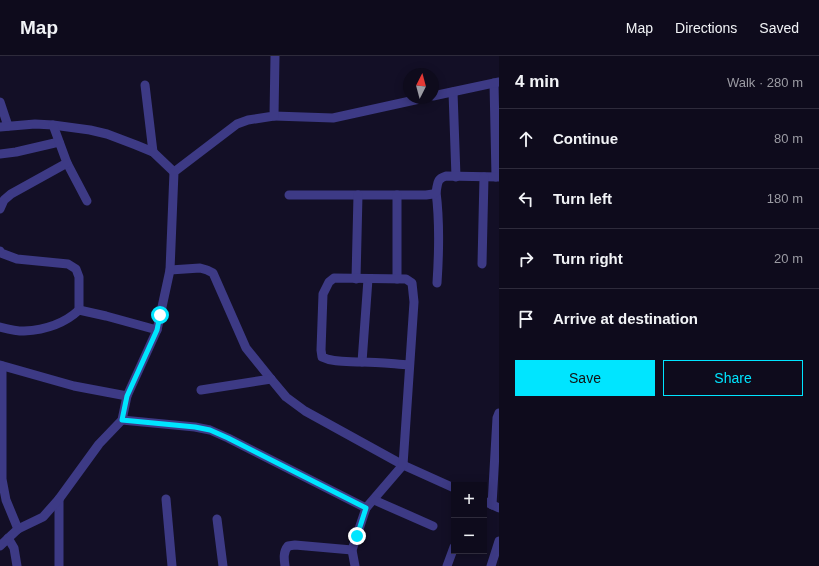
<!DOCTYPE html>
<meta charset="utf-8">
<style>
:root{--surface:#0e0b1c;--page:#171425;--text:#f1f3f6;--muted:#9b9ba3;--line:#2e2b3b;--accent:#00e5ff}
body{margin:0;font-family:Arial,sans-serif;background:var(--page);color:var(--text)}
.controls{position:absolute;right:12px;bottom:12px;display:grid;overflow:hidden;border-radius:0px;box-shadow:0 2px 10px #0003}
.controls button{width:36px;height:36px;display:grid;place-items:center;padding:0;border:0;border-bottom:1px solid var(--line);background:var(--surface);color:var(--text);font:20px sans-serif}
.compass{position:absolute;left:403px;top:12px;width:36px;height:36px;border-radius:50%;background:var(--surface);box-shadow:0 2px 10px #0003;rotate:6deg}
.stop{position:absolute;width:12px;height:12px;margin:-9px;border:3px solid #00e5ff;border-radius:50%;background:#fff}
.stop.end{background:#00e5ff;border-color:#fff;box-shadow:0 1px 4px #0008}
.list{margin:0;padding:0;list-style:none}
h2{display:flex;justify-content:space-between;align-items:center;height:52px;margin:0;padding:0 16px;font-size:17px}
h2 small{font-size:13px;font-weight:400;color:var(--muted)}
.list li{display:grid;grid-template-columns:26px 1fr auto;gap:12px;align-items:center;box-sizing:border-box;height:60px;padding:0 16px;border-top:1px solid var(--line)}
.list b{display:block;font-size:15px;white-space:nowrap}
.list em{font-size:13px;font-style:normal;color:var(--muted)}
.actions{display:flex;gap:8px;padding:12px 16px}
.actions a{flex:1;padding:9px 0;border:1px solid var(--accent);border-radius:0px;text-align:center;font-size:14px;color:var(--accent)}
.actions .main{background:var(--accent);color:#111}
.icon{flex:none;width:22px;height:22px;fill:none;stroke:currentColor;stroke-width:2;stroke-linecap:round;stroke-linejoin:round}
.map{position:relative;flex:none;width:499px;height:510px;overflow:hidden}
header{display:flex;align-items:center;gap:24px;box-sizing:border-box;height:56px;padding:0 20px;background:var(--surface);border-bottom:1px solid var(--line)}
header strong{font-size:19px}
nav{display:flex;gap:22px;margin-inline-start:auto;font-size:14px}
main{display:flex}
aside{flex:1;background:var(--surface)}
.map>svg:first-child{display:block}
.lines{fill:none;stroke-linecap:round;stroke-linejoin:round}
.street{stroke:#3d3a85;stroke-width:9}
.route{stroke:#00e5ff;stroke-width:5}
</style>
<header>
<strong>Map</strong>
<nav><a>Map</a><a>Directions</a><a>Saved</a></nav>
</header>
<main>
<div class="map">
<svg width="499" height="510" viewBox="0 0 499 510">
<rect width="100%" height="100%" fill="#130f26"/>
<g class="lines">
<!-- street -->
<g class="street">
<path d="M494,27L496,121"/>
<path d="M145,29L153,96"/>
<path d="M453,36L456,121"/>
<path d="M433,40L499,26"/>
<path d="M0,46L8,70"/>
<path d="M274,60L333,62L424,42"/>
<path d="M0,71L35,68L53,69L90,74L107,78L136,89L153,96L174,116"/>
<path d="M0,98L16,96L59,86"/>
<path d="M67,107L87,145"/>
<path d="M436,136C440,167 439,197 437,227"/>
<path d="M289,139H426L433,138L436,136C438,128 436,123 446,120L499,121"/>
<path d="M397,139V223"/>
<path d="M0,153L4,144L11,138L67,107L53,69"/>
<path d="M0,195L1,197L17,203L68,208L76,213L79,221V254"/>
<path d="M482,208L484,121"/>
<path d="M170,214L200,212L207,214L213,217L246,292L271,323L286,341L305,355L403,409L454,432"/>
<path d="M356,223L358,139"/>
<path d="M0,271C8,273 17,275 24,275C44,274 64,268 79,254L106,260L157,274"/>
<path d="M362,306L368,223"/>
<path d="M0,309L74,330L127,340"/>
<path d="M2,310V423L6,444L18,473"/>
<path d="M201,334L271,323"/>
<path d="M122,364L195,371L210,374L228,382L366,452L403,409L414,246L412,227L406,223L334,222L329,226L323,238L321,294L322,301C334,307 349,305 362,306C378,306 394,308 409,309"/>
<path d="M59,443V510"/>
<path d="M166,443L172,510"/>
<path d="M374,444L433,470"/>
<path d="M484,445L499,452"/>
<path d="M492,449L497,362L499,357"/>
<path d="M217,463L223,510"/>
<path d="M8,482L14,492L17,510"/>
<path d="M0,490L18,473L43,461L59,443L99,388L122,364L127,340L157,274L170,214L174,116L237,68L248,64L274,60L275,0"/>
<path d="M285,510C284,503 283,496 288,490L295,489L352,494"/>
<path d="M355,510L352,494L366,452"/>
<path d="M447,510L454,491"/>
<path d="M491,510L499,485"/>
</g>
</g>
<g class="lines">
<!-- route -->
<path class="route" d="M160,259L157,274L127,340L122,364L195,371L210,374L228,382L366,452L357,480"/>
</g>
</svg>
<div class="controls">
<button>+</button>
<button>−</button>
</div>
<svg class="compass" viewBox="-18 -18 36 36"><path d="M0-13l5 13h-10z" fill="#e53935"/><path d="M0 13l5-13h-10z" fill="#9b9ba3"/></svg>
<div class="stop" style="left:160px;top:259px"></div>
<div class="stop end" style="left:357px;top:480px"></div>
</div>
<aside>
<h2>4 min<small>Walk · 280 m</small></h2>
<ul class="list">
<li><svg class="icon" aria-label="ahead" viewBox="0 0 24 24"><path d="M12 20V5M6 11l6-6 6 6"/></svg><div><b>Continue</b></div><em>80 m</em></li>
<li><svg class="icon" aria-label="left" viewBox="0 0 24 24"><path d="M17 20v-9H6M10 6l-5 5 5 5"/></svg><div><b>Turn left</b></div><em>180 m</em></li>
<li><svg class="icon" aria-label="right" viewBox="0 0 24 24"><path d="M7 20v-9h11M14 6l5 5-5 5"/></svg><div><b>Turn right</b></div><em>20 m</em></li>
<li><svg class="icon" aria-label="arrive" viewBox="0 0 24 24"><path d="M6 21V4h12l-3 4 3 4H6"/></svg><div><b>Arrive at destination</b></div></li>
</ul>
<div class="actions"><a class="main">Save</a><a>Share</a></div>
</aside>
</main>
